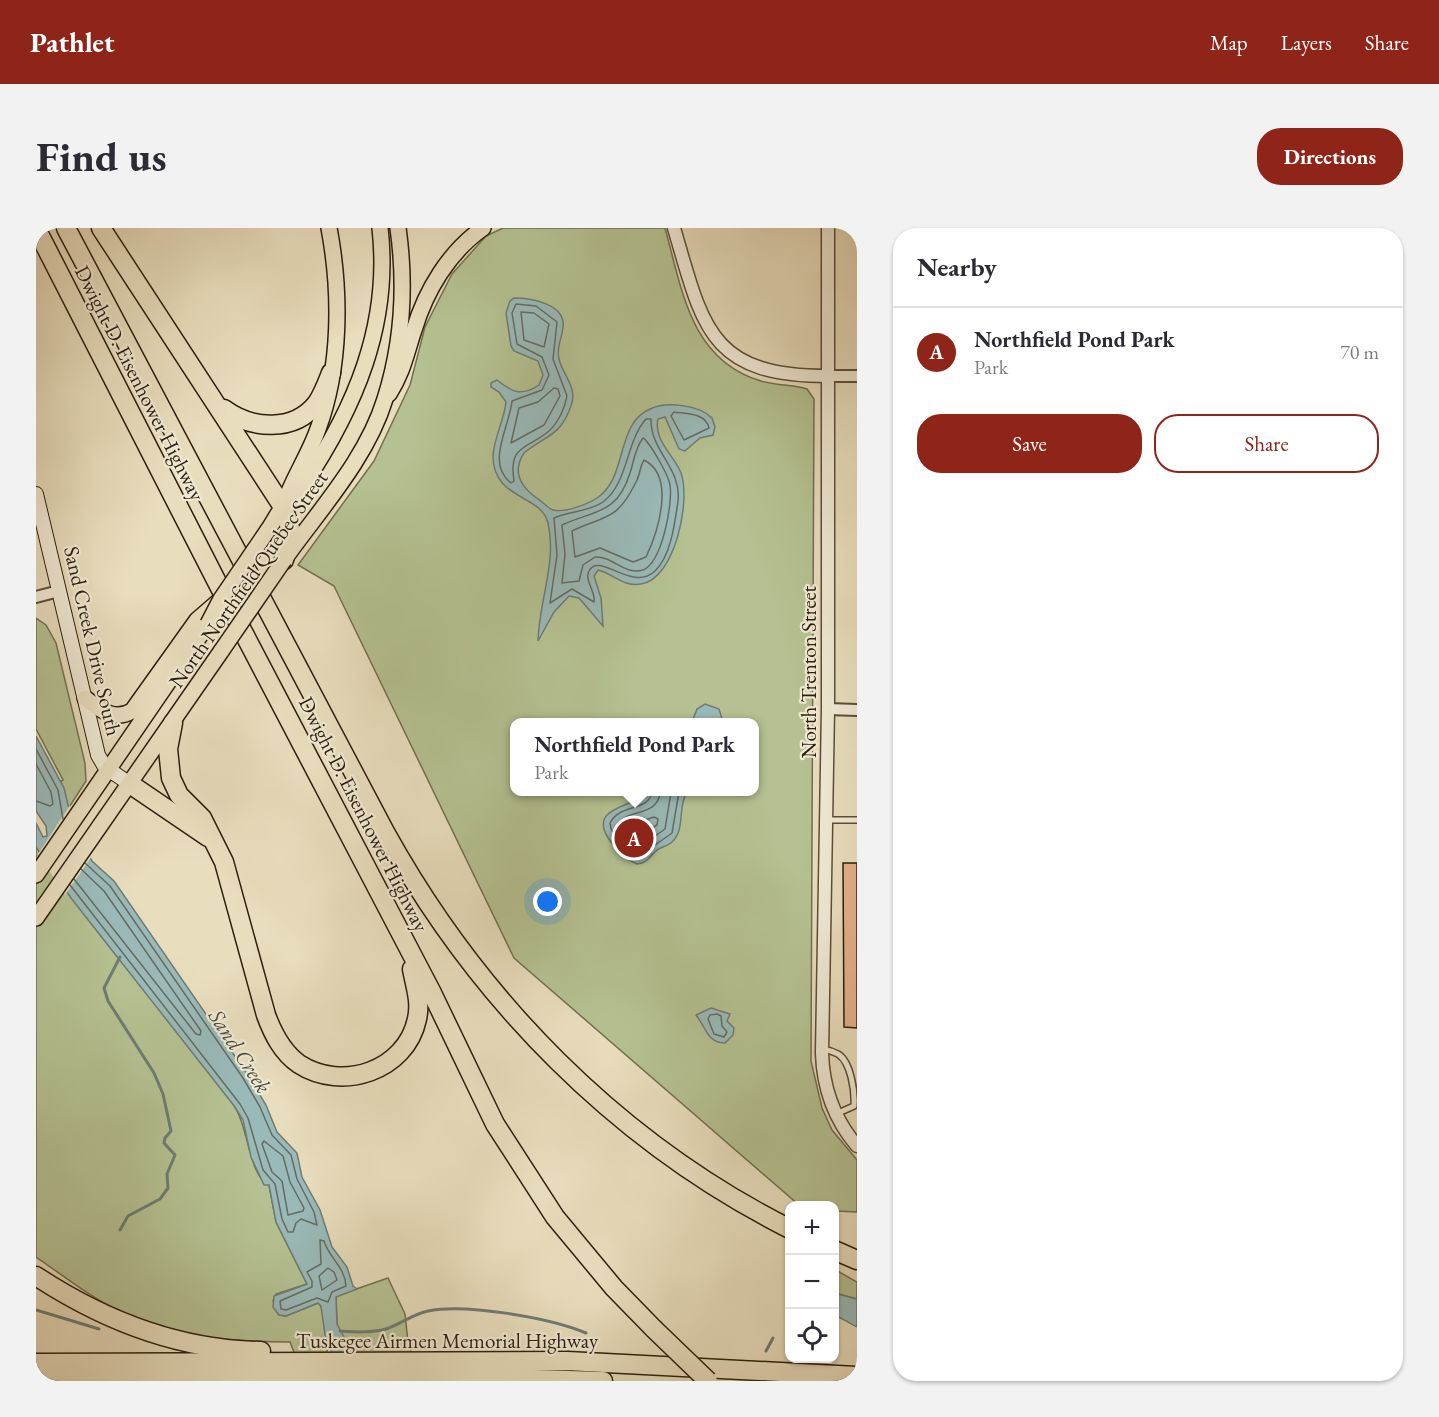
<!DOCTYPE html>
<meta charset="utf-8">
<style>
:root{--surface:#fff;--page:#f2f2f3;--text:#2b2b33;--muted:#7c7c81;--line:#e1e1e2;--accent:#8f2418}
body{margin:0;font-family:"EB Garamond",serif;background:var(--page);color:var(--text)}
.controls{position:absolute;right:18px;bottom:18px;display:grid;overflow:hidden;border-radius:12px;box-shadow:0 2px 4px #0004}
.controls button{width:54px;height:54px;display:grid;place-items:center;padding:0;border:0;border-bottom:2px solid var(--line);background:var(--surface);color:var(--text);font:30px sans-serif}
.you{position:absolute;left:512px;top:674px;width:21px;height:21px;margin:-15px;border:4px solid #fff;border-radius:50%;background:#1a73e8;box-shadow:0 0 0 9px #1a73e833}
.badge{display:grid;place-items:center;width:39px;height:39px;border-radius:50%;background:var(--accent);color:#fff;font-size:20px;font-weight:700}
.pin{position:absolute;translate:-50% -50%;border:3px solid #fff;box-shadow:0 2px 6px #0006}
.popup{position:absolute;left:474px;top:490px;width:249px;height:78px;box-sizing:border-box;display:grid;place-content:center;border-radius:12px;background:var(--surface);filter:drop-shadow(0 2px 4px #0005);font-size:20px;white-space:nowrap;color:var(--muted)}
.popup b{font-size:22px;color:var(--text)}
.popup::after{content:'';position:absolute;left:50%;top:100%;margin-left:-12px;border:12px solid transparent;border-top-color:var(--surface)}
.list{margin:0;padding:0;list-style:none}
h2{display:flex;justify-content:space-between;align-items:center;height:78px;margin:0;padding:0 24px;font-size:26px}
h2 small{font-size:20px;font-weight:400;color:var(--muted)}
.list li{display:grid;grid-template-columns:39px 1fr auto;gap:18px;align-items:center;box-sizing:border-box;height:90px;padding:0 24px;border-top:2px solid var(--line)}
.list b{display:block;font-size:22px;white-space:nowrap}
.list p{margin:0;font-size:20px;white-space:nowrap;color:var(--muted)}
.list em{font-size:20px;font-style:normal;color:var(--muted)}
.actions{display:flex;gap:12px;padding:18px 24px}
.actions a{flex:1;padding:14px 0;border:2px solid var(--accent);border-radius:24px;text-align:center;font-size:21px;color:var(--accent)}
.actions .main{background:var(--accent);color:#fff}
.icon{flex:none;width:33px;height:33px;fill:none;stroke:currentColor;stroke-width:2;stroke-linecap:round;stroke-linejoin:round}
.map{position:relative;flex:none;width:821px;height:1153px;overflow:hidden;border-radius:24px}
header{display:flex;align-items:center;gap:36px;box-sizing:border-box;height:84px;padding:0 30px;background:var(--accent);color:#fff}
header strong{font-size:28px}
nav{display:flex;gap:33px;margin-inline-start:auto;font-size:21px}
.intro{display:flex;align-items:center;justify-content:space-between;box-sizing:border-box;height:144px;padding:0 36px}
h1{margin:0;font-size:42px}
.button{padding:15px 27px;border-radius:24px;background:var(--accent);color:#fff;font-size:21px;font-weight:700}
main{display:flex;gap:36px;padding:0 36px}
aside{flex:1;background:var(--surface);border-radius:24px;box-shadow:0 2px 4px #0004}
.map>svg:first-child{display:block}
.green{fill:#b5c192;stroke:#717050;stroke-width:1.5;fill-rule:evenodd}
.water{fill:#9abab9;stroke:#6e7c74;stroke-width:1.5}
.pier{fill:#e8ddbd}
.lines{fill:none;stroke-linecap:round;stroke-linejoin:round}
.shore{stroke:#646c63;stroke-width:1.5}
.stream{stroke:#6e7c74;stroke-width:3}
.building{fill:#e2af8a;stroke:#2d1e0d;stroke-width:1.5}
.service-casing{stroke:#5c4e39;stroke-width:8}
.minor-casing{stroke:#5c4e39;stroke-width:14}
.tertiary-casing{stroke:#5c4e39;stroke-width:15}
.secondary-casing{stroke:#2d1e0d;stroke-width:16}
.primary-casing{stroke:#2d1e0d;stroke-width:18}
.motorway-casing{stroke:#2d1e0d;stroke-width:21}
.service{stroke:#f0e9d4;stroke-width:5}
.minor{stroke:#f0e9d4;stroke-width:10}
.tertiary{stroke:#f0e9d4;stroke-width:12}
.secondary{stroke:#f0e9d4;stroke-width:14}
.primary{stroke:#e8ddbd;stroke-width:15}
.motorway{stroke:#e8ddbd;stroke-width:18}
.primary-bridge-casing{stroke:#2d1e0d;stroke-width:18;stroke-linecap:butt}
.motorway-bridge-casing{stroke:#2d1e0d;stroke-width:21;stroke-linecap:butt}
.primary-bridge{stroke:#e8ddbd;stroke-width:15}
.motorway-bridge{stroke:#e8ddbd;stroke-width:18}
.labels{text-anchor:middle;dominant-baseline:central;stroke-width:4.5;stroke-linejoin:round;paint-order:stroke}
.street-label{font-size:21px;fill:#2d1e0d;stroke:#f0e9d4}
.water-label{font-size:22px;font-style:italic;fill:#4e4d41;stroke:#f0e9d4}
</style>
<header>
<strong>Pathlet</strong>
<nav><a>Map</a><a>Layers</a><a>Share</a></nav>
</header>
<div class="intro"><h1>Find us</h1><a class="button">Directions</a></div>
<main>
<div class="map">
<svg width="821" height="1153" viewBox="0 0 821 1153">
<rect width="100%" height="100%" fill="#e8ddbd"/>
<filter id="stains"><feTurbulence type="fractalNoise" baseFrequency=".00333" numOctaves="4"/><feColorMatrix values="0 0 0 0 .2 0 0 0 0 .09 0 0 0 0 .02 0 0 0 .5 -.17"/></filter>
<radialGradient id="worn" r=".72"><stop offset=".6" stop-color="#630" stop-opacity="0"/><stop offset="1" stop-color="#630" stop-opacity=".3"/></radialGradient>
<!-- green -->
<g class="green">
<path d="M467,0H629C646,61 654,132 725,153C740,158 756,156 771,161L778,171L775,833L786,880L796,902L821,932V984L799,983L798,978L763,977L478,730L298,358L262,337L338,233L374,157L389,99L416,46L450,8ZM478,494H718V564H478Z"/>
<path d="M0,390L10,397L20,415L49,535L50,553L32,581L25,553L27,552L0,501Z"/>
<path d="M0,619C61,708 132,789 197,876C213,898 212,947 233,957L240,994L271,1056L240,1066L237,1073L243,1087L250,1088L282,1075L285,1078L291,1108L292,1153H269L254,1114C196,1114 138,1110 85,1084C54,1069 28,1048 0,1029Z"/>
<path d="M798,1041L821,1054V1071L799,1065Z"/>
<path d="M352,1050L369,1086L372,1114L385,1153H313L301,1096L300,1068Z"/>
</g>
<!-- water -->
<g class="water">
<path d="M478,70C495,70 530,76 527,99C526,110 520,120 523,131C527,148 542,159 535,178C524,209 510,207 488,225C475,245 486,260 502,271C507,274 512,280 517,282C529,285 552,276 561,270C592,250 579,196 614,181C631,173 663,177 676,190L679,199L677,207L664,210L649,223L643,221L629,189L622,191C617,212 638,227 645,245C655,273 639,351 605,356C587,359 578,346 562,342L558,348L565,370L567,398L543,370L533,368L518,384L502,413C503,373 521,334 512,295C505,266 457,272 457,228C458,209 468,193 470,174L463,164L455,159V155L461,152C476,164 485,169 503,157L507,147L502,133L478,123L475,118L470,85L474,73Z"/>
<path d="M669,476L683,481L687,494H656L661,481Z"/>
<path d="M0,508L28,560L39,605L56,633L78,653L212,847L230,877L241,904L261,925L266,949L284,982L296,1019L311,1039L317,1058L321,1061L300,1069L301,1096L309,1111L313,1153L290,1114L285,1078L282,1075L250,1088L243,1087L237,1079L238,1068L271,1056L240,994L233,957H228L215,929L207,892L199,879L35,670L0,619V595L7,609L11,608L10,598L0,583Z"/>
<path d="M612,564H651C641,579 650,601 636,614C632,618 624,619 620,623C613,629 611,636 601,636C590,632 582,622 575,614C548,578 599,580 612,564Z"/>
<path d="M675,780L694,786L691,793L698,800L697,807L689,815C671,815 670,799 660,787Z"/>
<path d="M798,1065L821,1071V1099L799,1087Z"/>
</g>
<!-- pier -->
<path class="pier" d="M34,577L41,604L56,628L29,667L2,626Z"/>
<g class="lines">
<!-- shore -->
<g class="shore">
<path d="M480,76L500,78L521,94L517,131L531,168C529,180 522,195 513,203C492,221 472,216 478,253L475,255C449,235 474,198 476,173L506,162L513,147L506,129L481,116L476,85Z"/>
<path d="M485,84L498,85L513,96L508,119L488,112Z"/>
<path d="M518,160L522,161L524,168L508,197L475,215L483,180L502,174Z"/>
<path d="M638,184C651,186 670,185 673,200L648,212L635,188Z"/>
<path d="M610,191H615C614,223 646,240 642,273C639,294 635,328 619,343C596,365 563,323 553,343C548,352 560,364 558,374L536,361L514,375L521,327L518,290C533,283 552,284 567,274C593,254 589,215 610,191Z"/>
<path d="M607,210C613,213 633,248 634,257C637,275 626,335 607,342C589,348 577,328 559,329L547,337L543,353L526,355L529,326L526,297C558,282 581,287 594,245C598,233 599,220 607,210Z"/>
<path d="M608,232C640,248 622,304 610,329L597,334L564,320L539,329L536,303C570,287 581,293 600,254C604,247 604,238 608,232Z"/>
<path d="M0,521L22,562L27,591"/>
<path d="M0,536L15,564L17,576L14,578L0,573"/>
<path d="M616,564C613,584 584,575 574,595C575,609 590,624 602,629L636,605L643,564"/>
<path d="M624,564C622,589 593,580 582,596L586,605L601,621L629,601L635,564"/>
<path d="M618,589L622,591L621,597L603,608L594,601L595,597Z"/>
<path d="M38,651L160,806L164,807L165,803L68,663L45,641"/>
<path d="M34,657L204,876L212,890L227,942L239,956L246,991L252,1004H257L260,995L265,991L281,997L278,984L261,951L255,927L236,907L224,879L207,850L74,658L49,635"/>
<path d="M681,786L685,788L686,798L691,804L688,809L678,806L672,791L674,787Z"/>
<path d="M228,913L247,928L254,954L268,980L267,983L252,987L246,953L236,944L226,916Z"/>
<path d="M284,1012L288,1013C293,1030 309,1039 310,1058L296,1064L292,1074L281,1070L250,1082L245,1081L244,1073L276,1059V1053L271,1044L285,1036Z"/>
<path d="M292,1040L298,1044L301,1052L286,1062L283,1048Z"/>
</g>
<!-- stream -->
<g class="stream">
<path d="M84,729L68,760L72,773L118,845L127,866L135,903L129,910L128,915L139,927L131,946L132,960L124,971L92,988L84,1002"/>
<path d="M0,1082L63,1101"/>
<path d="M304,1103C319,1104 335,1105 350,1101C365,1096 377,1086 392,1083C429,1075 515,1090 550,1105"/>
<path d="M730,1123L737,1110"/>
</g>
</g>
<!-- building -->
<path class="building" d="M807,635H821V800L808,799Z"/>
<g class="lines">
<defs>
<g id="service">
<path d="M792,592H821"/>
<path d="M787,821C792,822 798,824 802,826C815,834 819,864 818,878L800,886"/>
</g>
<g id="minor">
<path d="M791,148H821"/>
<path d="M0,369L23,363"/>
<path d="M792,481L821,482"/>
</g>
<g id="tertiary">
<path d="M638,0C667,99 673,148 791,148"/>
<path d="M792,0V481L786,825C787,861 798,891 821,918"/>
</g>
<path id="secondary" d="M0,266L62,527L69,539L94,556"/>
<g id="primary">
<path d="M353,166C367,144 370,126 378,102C390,62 413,24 447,0"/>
<path d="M248,276C257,250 273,227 282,201C305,139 305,64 293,0"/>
<path d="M232,302C237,295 241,286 247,279C253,272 261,267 266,259C319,180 355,97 344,0"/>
<path d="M250,329C285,280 331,230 349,171C366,117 370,57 362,0"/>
<path d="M49,470C64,481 77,494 96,483L161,392L183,373"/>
<path d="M0,647L172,396"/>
<path d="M0,690L186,422"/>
</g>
<g id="motorway">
<path d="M0,0L182,356L395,763L459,896L519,989L578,1060L618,1101"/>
<path d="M30,0L349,604C442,772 581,914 754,1001"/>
<path d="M65,0L247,279L254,300L248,332"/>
<path d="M188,181C215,201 258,205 281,175C287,166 291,155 295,145"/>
<path d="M137,495L132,521L135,550L143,567L166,590L188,634L230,787C237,806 246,824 263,836C306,864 370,843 381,791C385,773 379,758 376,741"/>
<path d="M94,556L172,609"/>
<path d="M798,1022L821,1032"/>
<path d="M0,1048C67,1092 144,1122 225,1123"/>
<path d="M0,1135L531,1133L821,1148"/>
<path d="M0,1149L396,1148L567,1153"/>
</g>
</defs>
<!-- service casing -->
<use href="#service" class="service-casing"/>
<!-- minor casing -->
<use href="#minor" class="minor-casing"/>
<!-- tertiary casing -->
<use href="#tertiary" class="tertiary-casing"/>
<!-- secondary casing -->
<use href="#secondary" class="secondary-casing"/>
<!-- primary casing -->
<use href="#primary" class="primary-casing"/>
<!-- motorway casing -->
<use href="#motorway" class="motorway-casing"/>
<!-- service -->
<use href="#service" class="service"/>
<!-- minor -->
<use href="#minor" class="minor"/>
<!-- tertiary -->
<use href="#tertiary" class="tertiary"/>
<!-- secondary -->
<use href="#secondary" class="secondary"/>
<!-- primary -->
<use href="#primary" class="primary"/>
<!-- motorway -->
<use href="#motorway" class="motorway"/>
<defs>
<g id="primary-bridge">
<path d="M172,396L185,371L232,302"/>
<path d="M186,422L248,332"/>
</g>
<path id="motorway-bridge" d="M618,1101L672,1153"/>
</defs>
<!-- primary-bridge casing -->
<use href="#primary-bridge" class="primary-bridge-casing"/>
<!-- motorway-bridge casing -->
<use href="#motorway-bridge" class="motorway-bridge-casing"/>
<!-- primary-bridge -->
<use href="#primary-bridge" class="primary-bridge"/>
<!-- motorway-bridge -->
<use href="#motorway-bridge" class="motorway-bridge"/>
</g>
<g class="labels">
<!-- street labels -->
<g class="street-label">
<text transform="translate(104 155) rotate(63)">Dwight D. Eisenhower Highway</text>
<text transform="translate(212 351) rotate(-55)">North Northfield Quebec Street</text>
<text transform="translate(57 413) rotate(77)">Sand Creek Drive South</text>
<text transform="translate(772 444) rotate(-90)">North Trenton Street</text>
<text transform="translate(328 586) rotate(63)">Dwight D. Eisenhower Highway</text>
<text x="411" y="1112">Tuskegee Airmen Memorial Highway</text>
</g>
<!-- water labels -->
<g class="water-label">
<text transform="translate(204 823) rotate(57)">Sand Creek</text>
</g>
</g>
<rect width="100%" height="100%" filter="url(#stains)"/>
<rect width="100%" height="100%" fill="url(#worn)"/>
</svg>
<div class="controls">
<button>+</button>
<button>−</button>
<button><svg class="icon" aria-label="locate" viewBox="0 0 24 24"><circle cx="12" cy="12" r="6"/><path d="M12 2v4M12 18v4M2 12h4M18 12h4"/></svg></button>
</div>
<div class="you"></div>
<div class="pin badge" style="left:598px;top:610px">A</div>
<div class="popup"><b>Northfield Pond Park</b>Park</div>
</div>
<aside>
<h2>Nearby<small></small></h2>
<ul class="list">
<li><span class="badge">A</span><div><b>Northfield Pond Park</b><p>Park</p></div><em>70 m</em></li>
</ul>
<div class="actions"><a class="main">Save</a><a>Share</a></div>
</aside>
</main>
